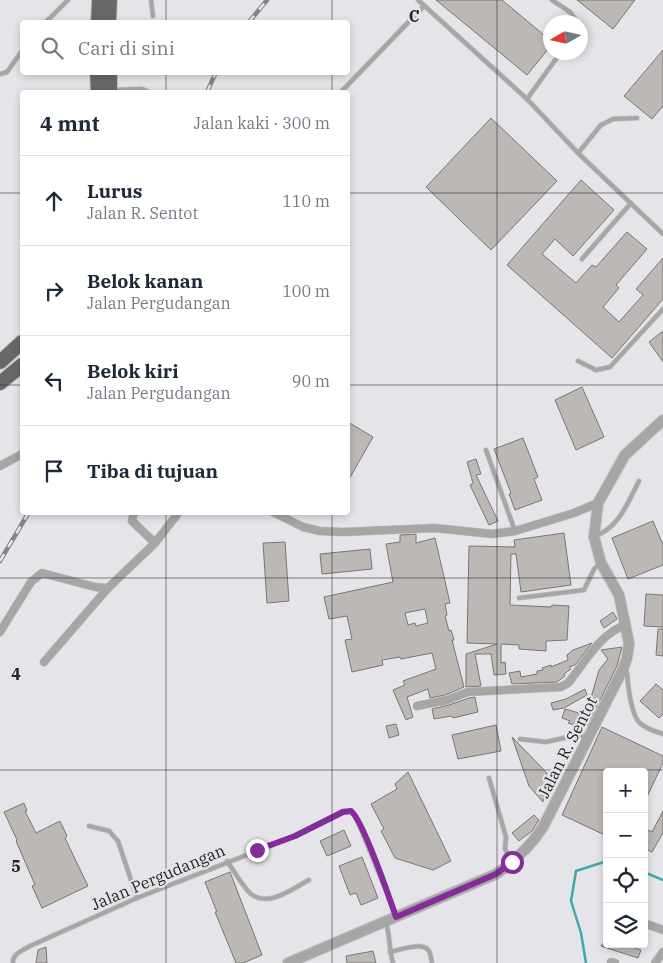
<!DOCTYPE html>
<html lang="id">
<meta charset="utf-8">
<style>
:root{--surface:#fff;--page:#f2f2f3;--text:#1f2937;--muted:#747a83;--line:#e0e1e3}
body{margin:0;font-family:"IBM Plex Serif",serif;background:var(--page);color:var(--text)}
.controls{position:absolute;right:15px;bottom:15px;display:grid;overflow:hidden;border-radius:5px;box-shadow:0 2px 8px #0003}
.controls button{width:45px;height:45px;display:grid;place-items:center;padding:0;border:0;border-bottom:1px solid var(--line);background:var(--surface);color:var(--text);font:25px sans-serif}
.compass{position:absolute;left:543px;top:15px;width:45px;height:45px;border-radius:50%;background:var(--surface);box-shadow:0 2px 8px #0003;rotate:261deg}
.stop{position:absolute;width:15px;height:15px;margin:-11px;border:4px solid #842d9a;border-radius:50%;background:#fff}
.stop.end{background:#842d9a;border-color:#fff;box-shadow:0 1px 5px #0008}
.list{margin:0;padding:0;list-style:none}
h2{display:flex;justify-content:space-between;align-items:center;height:65px;margin:0;padding:0 20px;font-size:21px}
h2 small{font-size:16px;font-weight:400;color:var(--muted)}
.list li{display:grid;grid-template-columns:32px 1fr auto;gap:15px;align-items:center;box-sizing:border-box;height:90px;padding:0 20px;border-top:1px solid var(--line)}
.list b{display:block;font-size:19px;white-space:nowrap}
.list p{margin:0;font-size:16px;white-space:nowrap;color:var(--muted)}
.list em{font-size:16px;font-style:normal;color:var(--muted)}
.icon{flex:none;width:28px;height:28px;fill:none;stroke:currentColor;stroke-width:2;stroke-linecap:round;stroke-linejoin:round}
.map{position:relative;flex:none;width:663px;height:963px;overflow:hidden}
.search{position:absolute;background:var(--surface);box-shadow:0 2px 8px #0003;left:20px;top:20px;width:330px;height:55px;display:flex;align-items:center;gap:12px;box-sizing:border-box;padding:0 18px;border-radius:5px;color:var(--muted);font-size:19px}
.panel{position:absolute;background:var(--surface);box-shadow:0 2px 8px #0003;left:20px;top:90px;width:330px;height:425px;border-radius:5px}
.map>svg:first-child{display:block}
.lines{fill:none;stroke-linecap:round;stroke-linejoin:round}
.stream{stroke:#3faaac;stroke-width:2.5}
.building{fill:#bbb8b5;stroke:#797673;fill-rule:evenodd}
.service-casing{stroke:#c3c3c6;stroke-width:5.5}
.minor-casing{stroke:#c3c3c6;stroke-width:9}
.tertiary-casing{stroke:#c3c3c6;stroke-width:12}
.trunk-casing{stroke:#c3c3c6;stroke-width:16}
.service{stroke:#a7a6a5;stroke-width:4}
.minor{stroke:#a7a6a5;stroke-width:8}
.tertiary{stroke:#a7a6a5;stroke-width:10}
.trunk{stroke:#6a6866;stroke-width:14}
.rail-casing{stroke:#848487;stroke-width:4.5}
.rail{stroke:#e5e5e9;stroke-width:2.5;stroke-dasharray:8;stroke-linecap:butt}
.route{stroke:#842d9a;stroke-width:6}
.grid{fill:none;stroke:#262628;stroke-width:1;stroke-opacity:0.55}
.labels{text-anchor:middle;dominant-baseline:central;stroke-width:4.5;stroke-linejoin:round;paint-order:stroke}
.street-label{font-size:16px;fill:#262628;stroke:#e5e5e9}
.grid-label{font-size:16px;text-anchor:middle;font-weight:bold;fill:#262628;stroke:#e5e5e9;stroke-width:4.5;stroke-linejoin:round;paint-order:stroke}
</style>
<div class="map">
<svg width="663" height="963" viewBox="0 0 663 963">
<rect width="100%" height="100%" fill="#e5e5e9"/>
<g class="lines">
<!-- stream -->
<g class="stream">
<path d="M644,872L663,880"/>
<path d="M586,963L581,933L571,901L576,871L607,861"/>
</g>
</g>
<!-- building -->
<g class="building">
<path d="M436,0H502L550,40V47L527,75Z"/>
<path d="M577,0H635L613,29Z"/>
<path d="M663,50V106L652,119L624,96Z"/>
<path d="M491,118L557,181L491,250L426,187Z"/>
<path d="M581,180L614,210L573,256L555,239L542,254L576,283L592,265L596,267L627,232L647,249L616,285L619,288L603,307L619,322L643,295L636,289L663,258V299L612,358L507,265Z"/>
<path d="M663,331V362L649,342Z"/>
<path d="M582,387L604,437L576,450L555,400Z"/>
<path d="M348,422L373,437L348,481Z"/>
<path d="M523,438L538,477L534,479L542,500L515,510L509,494L511,493L494,449Z"/>
<path d="M476,459L481,474L476,475L498,521L489,525L470,485L473,483L467,462Z"/>
<path d="M653,521L663,545V565L628,579L612,538Z"/>
<path d="M564,533L571,585L521,592L516,554H511L510,605L551,607L552,605L569,606L567,640L546,641V651L519,649V645L501,644V663L505,662L506,674L494,675L491,654H475L481,686L466,687V654L497,644L467,643L469,546L515,547L514,540Z"/>
<path d="M416,534V543L435,538L450,603L445,604L447,615L445,616L449,631L451,630L454,640H452L464,687L445,695L430,698L428,689L407,697L413,717L406,720L393,690L405,685L403,681L436,669L432,653L401,659L400,657L382,660L383,665L352,672L345,640L352,639L347,616L329,619L324,597L393,582L386,544L400,542V535ZM425,609L428,623L416,626L415,623L408,625L405,613Z"/>
<path d="M285,542L289,601L267,603L263,543Z"/>
<path d="M370,549L372,569L322,574L320,554Z"/>
<path d="M646,594L663,595V627L644,626Z"/>
<path d="M613,612L617,619L604,628L600,621Z"/>
<path d="M658,629H663V656L656,655Z"/>
<path d="M592,643L575,665L569,667L571,669L564,674L565,676L557,682L512,684L509,673L520,671L521,677L537,674V671L543,670L542,668L551,665V667L568,660L567,655L573,650Z"/>
<path d="M622,647L617,666L587,726L581,724L580,727L568,723L570,721L562,718L565,709L586,715L599,670L608,659L601,650Z"/>
<path d="M656,684L663,690V714L659,718L640,701Z"/>
<path d="M585,689L587,695L564,708L553,710L551,703L566,699Z"/>
<path d="M475,697L478,712L453,718L452,716L434,719L432,709L449,705L469,698Z"/>
<path d="M396,724L399,735L389,738L386,726Z"/>
<path d="M496,725L501,751L458,759L452,735Z"/>
<path d="M602,727L663,756V763L644,803V772H607V836L562,815Z"/>
<path d="M512,737L547,773L543,802L529,786Z"/>
<path d="M408,772L451,861L433,870L395,858L381,831L384,829L371,804L397,789L395,784Z"/>
<path d="M24,803L27,811H25L36,833L60,821L67,836L65,838L88,886L42,908L32,886L35,885L16,841L17,840L4,812Z"/>
<path d="M663,811V833L652,852L644,848V828L652,832Z"/>
<path d="M534,815L539,820L537,823L532,831L519,841L512,833Z"/>
<path d="M344,830L351,846L327,856L320,841Z"/>
<path d="M362,857L378,898L361,905L356,893L350,895L339,866Z"/>
<path d="M230,872L262,955L243,963H236L215,912H217L205,882Z"/>
<path d="M602,944H624L641,950L638,958L601,946Z"/>
<path d="M46,947L47,963H36L38,950Z"/>
<path d="M373,951L376,963H347L346,956Z"/>
</g>
<g class="lines">
<defs>
<g id="service">
<path d="M151,0L153,16"/>
<path d="M418,0L527,99"/>
<path d="M552,0L570,12L577,22"/>
<path d="M46,22L68,0"/>
<path d="M561,52L527,99L578,153L663,234"/>
<path d="M0,74L7,72L22,51"/>
<path d="M113,90L142,89L149,92"/>
<path d="M341,92L424,6"/>
<path d="M578,153L601,125L613,119L637,118"/>
<path d="M582,259L631,203"/>
<path d="M578,361L596,370L610,367L663,309"/>
<path d="M486,450L515,531"/>
<path d="M595,536C619,528 628,502 639,481"/>
<path d="M519,598L584,590L594,569L601,563"/>
<path d="M624,669L627,673C628,685 631,711 638,721C644,728 654,731 663,734"/>
<path d="M520,739L546,742L577,735L587,737"/>
<path d="M489,778L506,837L505,849L512,862"/>
<path d="M89,826L109,831L118,841L137,898"/>
<path d="M227,861C234,871 243,887 251,894C268,908 294,888 309,880"/>
<path d="M386,922C390,935 389,949 393,963"/>
<path d="M390,952C400,950 422,941 429,951C431,954 431,960 432,963"/>
<path d="M13,963C12,954 23,950 30,946L137,898L295,836L343,811H351L356,817L396,915"/>
</g>
<g id="minor">
<path d="M0,466L22,454"/>
<path d="M134,512L132,521L155,543"/>
<path d="M273,512L303,527L320,531L343,532L435,528L492,534L515,531L574,513L598,503"/>
<path d="M0,632L31,582L42,573L95,587L108,588L155,543L179,512"/>
<path d="M44,662L108,588"/>
<path d="M417,706L447,700L468,692L561,687L568,683C584,664 601,632 626,625"/>
<path d="M644,923L663,930"/>
<path d="M611,962L615,963"/>
<path d="M655,963L663,952"/>
</g>
<path id="tertiary" d="M288,963L496,874C515,861 530,847 543,827L623,669L627,658L629,643L619,595L601,563L594,537L598,503L625,455L663,420"/>
<g id="trunk">
<path d="M98,22L99,0"/>
<path d="M109,22L110,0"/>
<path d="M97,72L98,92"/>
<path d="M110,72V92"/>
<path d="M0,362L22,342"/>
<path d="M0,383L22,365"/>
</g>
</defs>
<!-- service casing -->
<use href="#service" class="service-casing"/>
<!-- minor casing -->
<use href="#minor" class="minor-casing"/>
<!-- tertiary casing -->
<use href="#tertiary" class="tertiary-casing"/>
<!-- trunk casing -->
<use href="#trunk" class="trunk-casing"/>
<!-- service -->
<use href="#service" class="service"/>
<!-- minor -->
<use href="#minor" class="minor"/>
<!-- tertiary -->
<use href="#tertiary" class="tertiary"/>
<!-- trunk -->
<use href="#trunk" class="trunk"/>
<defs>
<g id="rail">
<path d="M249,22L267,0"/>
<path d="M207,92L216,72"/>
<path d="M0,561L29,512"/>
</g>
</defs>
<!-- rail casing -->
<use href="#rail" class="rail-casing"/>
<!-- rail -->
<use href="#rail" class="rail"/>
</g>
<g class="lines">
<!-- route -->
<path class="route" d="M257,850L295,836L343,812L351,811C364,822 389,897 396,917L496,874L512,862"/>
</g>
<!-- grid -->
<path class="grid" d="M166,0V22M332,0V22M497,0V963M166,72V92M332,72V92M0,193H22M348,193H663M0,385H22M348,385H663M166,512V963M332,512V963M0,578H663M0,770H663"/>
<g class="labels">
<!-- street labels -->
<g class="street-label">
<text transform="translate(567 747) rotate(-63)">Jalan R. Sentot</text>
<text transform="translate(158 877) rotate(-23)">Jalan Pergudangan</text>
</g>
</g>
<g class="grid-label">
<text x="414" y="22">C</text>
<text x="16" y="680">4</text>
<text x="16" y="872">5</text>
</g>
</svg>
<div class="controls">
<button>+</button>
<button>−</button>
<button><svg class="icon" aria-label="locate" viewBox="0 0 24 24"><circle cx="12" cy="12" r="6"/><path d="M12 2v4M12 18v4M2 12h4M18 12h4"/></svg></button>
<button><svg class="icon" aria-label="layers" viewBox="0 0 24 24"><path d="M12 4l9 5-9 5-9-5zM3 14l9 5 9-5"/></svg></button>
</div>
<svg class="compass" viewBox="-18 -18 36 36"><path d="M0-13l5 13h-10z" fill="#e53935"/><path d="M0 13l5-13h-10z" fill="#747a83"/></svg>
<div class="stop" style="left:512px;top:862px"></div>
<div class="stop end" style="left:257px;top:850px"></div>
<div class="search"><svg class="icon" aria-label="search" viewBox="0 0 24 24"><circle cx="10" cy="10" r="6"/><path d="M15 15l6 6"/></svg>Cari di sini</div>
<section class="panel">
<h2>4 mnt<small>Jalan kaki · 300 m</small></h2>
<ul class="list">
<li><svg class="icon" aria-label="ahead" viewBox="0 0 24 24"><path d="M12 20V5M6 11l6-6 6 6"/></svg><div><b>Lurus</b><p>Jalan R. Sentot</p></div><em>110 m</em></li>
<li><svg class="icon" aria-label="right" viewBox="0 0 24 24"><path d="M7 20v-9h11M14 6l5 5-5 5"/></svg><div><b>Belok kanan</b><p>Jalan Pergudangan</p></div><em>100 m</em></li>
<li><svg class="icon" aria-label="left" viewBox="0 0 24 24"><path d="M17 20v-9H6M10 6l-5 5 5 5"/></svg><div><b>Belok kiri</b><p>Jalan Pergudangan</p></div><em>90 m</em></li>
<li><svg class="icon" aria-label="arrive" viewBox="0 0 24 24"><path d="M6 21V4h12l-3 4 3 4H6"/></svg><div><b>Tiba di tujuan</b></div></li>
</ul>
</section>
</div>
